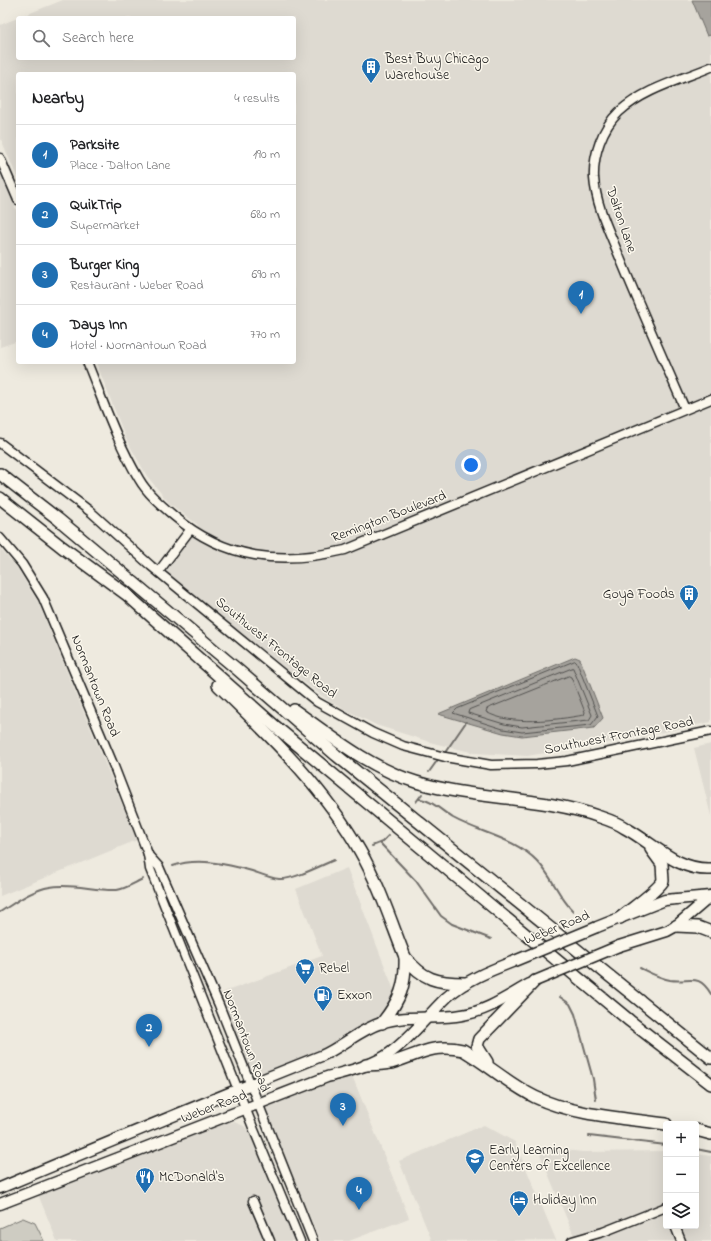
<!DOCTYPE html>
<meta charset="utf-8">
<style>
:root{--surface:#fff;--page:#f2f2f2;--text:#202124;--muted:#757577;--line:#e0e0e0;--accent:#1f6fb2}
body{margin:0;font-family:"Indie Flower",sans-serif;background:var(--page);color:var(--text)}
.controls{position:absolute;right:12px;bottom:12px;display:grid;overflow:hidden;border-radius:4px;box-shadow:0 4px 16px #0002}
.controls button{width:36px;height:36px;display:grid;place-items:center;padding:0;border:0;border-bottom:1px solid var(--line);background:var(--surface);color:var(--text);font:20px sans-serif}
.you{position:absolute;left:471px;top:465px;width:14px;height:14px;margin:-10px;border:3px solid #fff;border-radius:50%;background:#1a73e8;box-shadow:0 0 0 6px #1a73e833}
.badge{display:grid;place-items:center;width:26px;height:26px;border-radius:50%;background:var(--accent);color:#fff;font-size:13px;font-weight:700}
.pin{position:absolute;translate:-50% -33px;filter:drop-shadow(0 1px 2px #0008)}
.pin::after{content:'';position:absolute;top:21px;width:14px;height:12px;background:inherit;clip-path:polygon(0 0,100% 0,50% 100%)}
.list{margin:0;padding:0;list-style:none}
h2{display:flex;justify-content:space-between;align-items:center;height:52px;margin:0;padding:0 16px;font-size:17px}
h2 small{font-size:13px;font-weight:400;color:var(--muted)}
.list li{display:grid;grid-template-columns:26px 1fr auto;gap:12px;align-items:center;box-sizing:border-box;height:60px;padding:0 16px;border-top:1px solid var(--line)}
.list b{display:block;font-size:15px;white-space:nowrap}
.list p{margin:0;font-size:13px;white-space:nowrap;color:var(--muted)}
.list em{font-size:13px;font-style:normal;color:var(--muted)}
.icon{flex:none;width:22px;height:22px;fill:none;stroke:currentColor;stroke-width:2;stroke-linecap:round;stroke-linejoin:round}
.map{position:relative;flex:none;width:711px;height:1241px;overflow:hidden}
.search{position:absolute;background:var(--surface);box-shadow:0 4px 16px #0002;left:16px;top:16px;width:280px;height:44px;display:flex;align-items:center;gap:10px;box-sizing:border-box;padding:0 14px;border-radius:4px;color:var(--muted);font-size:15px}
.panel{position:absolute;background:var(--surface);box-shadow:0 4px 16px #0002;left:16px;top:72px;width:280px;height:292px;border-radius:4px}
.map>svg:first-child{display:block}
.built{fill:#dedad1;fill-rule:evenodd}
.green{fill:#ceccc2;stroke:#75746f}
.water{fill:#a6a39d;stroke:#6f6d69}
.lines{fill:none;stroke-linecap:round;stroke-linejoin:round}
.shore{stroke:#535250;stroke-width:1}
.stream{stroke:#6f6d69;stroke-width:2}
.minor-casing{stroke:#1c1c1c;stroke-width:11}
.major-casing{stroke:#1c1c1c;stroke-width:13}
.highway-casing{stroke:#1c1c1c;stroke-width:14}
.minor{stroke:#fbf7ec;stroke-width:8}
.major{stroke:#fbf7ec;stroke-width:10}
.highway{stroke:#fbf7ec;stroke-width:11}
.major-bridge-casing{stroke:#1c1c1c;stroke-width:13;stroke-linecap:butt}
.major-bridge{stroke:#fbf7ec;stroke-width:10}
.labels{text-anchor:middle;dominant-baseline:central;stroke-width:3;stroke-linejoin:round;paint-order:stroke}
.poi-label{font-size:14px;fill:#1c1c1c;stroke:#fbf7ec;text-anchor:start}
.street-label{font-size:14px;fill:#1c1c1c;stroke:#fbf7ec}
</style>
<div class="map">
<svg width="711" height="1241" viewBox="0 0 711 1241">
<rect width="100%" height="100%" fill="#eeeadf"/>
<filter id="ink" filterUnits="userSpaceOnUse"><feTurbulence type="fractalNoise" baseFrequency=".025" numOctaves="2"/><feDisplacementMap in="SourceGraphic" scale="8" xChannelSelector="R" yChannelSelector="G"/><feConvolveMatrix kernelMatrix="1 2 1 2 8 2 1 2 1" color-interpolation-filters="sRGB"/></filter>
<g filter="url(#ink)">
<!-- built -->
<g class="built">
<path d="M63,0H711V722L625,740L527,756L475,753L433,743L376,725L330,702L280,664L166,572L198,525L169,503L147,476L126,439L96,362H294V74H18V179L0,137V25ZM18,18H294V58H18Z"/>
<path d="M0,172L18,214V341L0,347Z"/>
<path d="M0,548L17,568L38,602L137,840L0,896Z"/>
<path d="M711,744V816L694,748Z"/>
<path d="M347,868L405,1019L255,1080L219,994L322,956L296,889Z"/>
<path d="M349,1068L409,1218L349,1241H320L262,1103Z"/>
<path d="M234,1122L244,1126L252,1135L295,1241H57L37,1192L222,1123Z"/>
<path d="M484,1125L515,1142L556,1240L432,1241L399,1161Z"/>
<path d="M537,1147L583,1152L666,1151V1226H696V1154L711,1156V1241H576Z"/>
</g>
<!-- green -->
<path class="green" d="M23,1218L35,1223L44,1241H0V1228Z"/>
<!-- water -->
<g class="water">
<path d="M692,0H711V35L707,36Z"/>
<path d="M575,657L580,659L603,718L594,728L522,736L503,733L438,714Z"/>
</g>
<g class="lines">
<!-- shore -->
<g class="shore">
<path d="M575,661L577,663L598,716L591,725L522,732L503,729L453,713L457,709Z"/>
<path d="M573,668L592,715L589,720L522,727L504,724L468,713L469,710Z"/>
<path d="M569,676L571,677L585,712L584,715C556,720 510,726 486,712L487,709Z"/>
</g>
<!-- stream -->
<g class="stream">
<path d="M444,754L466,722"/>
<path d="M429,772L439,758"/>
<path d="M419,799C430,799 443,812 453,818C480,833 515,838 537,861C552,876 558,896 573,911"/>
<path d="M416,802L422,794"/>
<path d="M380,843L416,881L441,916L452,924L491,939"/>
<path d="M372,846L382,842L389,835"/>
<path d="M173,866C197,857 227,864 252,871C261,874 270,878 279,879C293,880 320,866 334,860"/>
<path d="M0,912C16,902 32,890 50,887C71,883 95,891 117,890C125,889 136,882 143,879"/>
<path d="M640,968C650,973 659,978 670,980C690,983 698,972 711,994"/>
<path d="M560,997L570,1004L575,1014L593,1079L596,1100"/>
<path d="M589,1136L666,1145"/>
<path d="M696,1149L711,1152"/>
</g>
<defs>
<g id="minor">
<path d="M0,158L18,200"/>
<path d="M87,362C103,401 117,442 139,479C147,493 161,505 174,516C226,560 281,565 345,550L711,399"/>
<path d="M685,409C663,359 641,309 620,258C610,233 596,206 594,178C593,155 602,128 619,112C644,89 680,80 711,67"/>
<path d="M0,443L91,512L151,566L317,702L373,733L403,746L445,757L491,765L537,764L567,761L711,731"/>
<path d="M0,538L22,564L43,598L113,764L148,854L150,869L254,1130L300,1241"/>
<path d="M159,571L190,530"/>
<path d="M148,855L159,867L219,1005L313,1241"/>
<path d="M253,1201L270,1241"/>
<path d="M675,1226L681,1241"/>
<path d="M572,1241L603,1232L666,1207"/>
</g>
<g id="major">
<path d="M597,927L665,900L711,896"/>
<path d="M619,946L667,931L676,926L711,896"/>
<path d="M0,1188C107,1143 213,1099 321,1056C342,1047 359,1030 381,1023C407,1014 436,1020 462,1015C488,1011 508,996 530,984"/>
<path d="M0,1204L327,1077C348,1071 372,1066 390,1053C412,1037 428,1015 447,997C466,980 489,971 512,962"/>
</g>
<g id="highway">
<path d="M0,474L58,519L238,670L336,755L711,1058"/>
<path d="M0,498L62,547L126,594L276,727L630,1021L711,1084"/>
<path d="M218,685C269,735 324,787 360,851C379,884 391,922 405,957C423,980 437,983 465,983"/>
<path d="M294,710C332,737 370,768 416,782C476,800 541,796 600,817C609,820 618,823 625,828C653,843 677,871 711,869"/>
<path d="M620,918C633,907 654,894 663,881L662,864L651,849"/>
<path d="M676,926L698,927L711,932"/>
<path d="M382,1023C400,1000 406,986 405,957"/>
<path d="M487,1062L477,1046L479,1039L535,981"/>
<path d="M366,1065C374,1064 383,1065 391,1063C418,1055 433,1043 463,1050C487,1064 509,1084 535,1097C572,1115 624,1118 666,1124"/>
<path d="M696,1130L711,1134"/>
</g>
</defs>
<!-- minor casing -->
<use href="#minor" class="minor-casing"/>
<!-- major casing -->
<use href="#major" class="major-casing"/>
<!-- highway casing -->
<use href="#highway" class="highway-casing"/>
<!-- minor -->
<use href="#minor" class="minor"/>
<!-- major -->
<use href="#major" class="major"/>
<!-- highway -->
<use href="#highway" class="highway"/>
<defs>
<g id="major-bridge">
<path d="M512,962L597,927"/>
<path d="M535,981L619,946"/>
</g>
</defs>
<!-- major-bridge casing -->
<use href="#major-bridge" class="major-bridge-casing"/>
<!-- major-bridge -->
<use href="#major-bridge" class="major-bridge"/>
</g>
</g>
<!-- icons -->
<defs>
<symbol id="building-pin" viewBox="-11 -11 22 30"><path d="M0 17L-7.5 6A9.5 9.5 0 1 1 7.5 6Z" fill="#1f6fb2" stroke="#fbf7ec"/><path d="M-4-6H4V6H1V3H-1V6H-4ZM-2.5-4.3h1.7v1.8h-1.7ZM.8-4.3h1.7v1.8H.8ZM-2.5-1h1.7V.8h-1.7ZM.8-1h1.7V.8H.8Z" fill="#fff"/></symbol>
<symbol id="supermarket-pin" viewBox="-11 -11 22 30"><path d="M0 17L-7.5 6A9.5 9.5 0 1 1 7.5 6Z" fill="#1f6fb2" stroke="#fbf7ec"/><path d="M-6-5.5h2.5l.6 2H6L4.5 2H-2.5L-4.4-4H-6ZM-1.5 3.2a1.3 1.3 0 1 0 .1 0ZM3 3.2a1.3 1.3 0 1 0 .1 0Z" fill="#fff"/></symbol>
<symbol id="fuel-pin" viewBox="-11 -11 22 30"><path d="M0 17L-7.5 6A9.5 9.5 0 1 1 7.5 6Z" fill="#1f6fb2" stroke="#fbf7ec"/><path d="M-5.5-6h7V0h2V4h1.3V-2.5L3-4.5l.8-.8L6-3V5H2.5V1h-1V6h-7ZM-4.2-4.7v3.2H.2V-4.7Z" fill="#fff"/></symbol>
<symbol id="school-pin" viewBox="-11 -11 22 30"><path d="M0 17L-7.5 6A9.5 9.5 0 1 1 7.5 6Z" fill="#1f6fb2" stroke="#fbf7ec"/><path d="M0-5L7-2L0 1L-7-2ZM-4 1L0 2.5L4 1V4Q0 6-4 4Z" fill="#fff"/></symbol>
<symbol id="restaurant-pin" viewBox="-11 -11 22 30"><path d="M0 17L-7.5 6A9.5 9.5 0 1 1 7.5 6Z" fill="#1f6fb2" stroke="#fbf7ec"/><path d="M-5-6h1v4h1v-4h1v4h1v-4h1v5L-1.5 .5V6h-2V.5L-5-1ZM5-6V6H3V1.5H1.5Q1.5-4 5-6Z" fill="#fff"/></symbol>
<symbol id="hotel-pin" viewBox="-11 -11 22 30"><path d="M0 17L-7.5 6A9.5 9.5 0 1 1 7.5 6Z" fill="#1f6fb2" stroke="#fbf7ec"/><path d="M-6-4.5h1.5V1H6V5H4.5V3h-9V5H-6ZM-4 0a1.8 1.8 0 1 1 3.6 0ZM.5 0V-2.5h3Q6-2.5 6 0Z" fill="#fff"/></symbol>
</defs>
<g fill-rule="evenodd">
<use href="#building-pin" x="360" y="56" width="22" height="30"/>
<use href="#building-pin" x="678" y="583" width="22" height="30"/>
<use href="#supermarket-pin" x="294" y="957" width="22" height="30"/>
<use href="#fuel-pin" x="312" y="984" width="22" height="30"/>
<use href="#school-pin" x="464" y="1147" width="22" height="30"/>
<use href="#restaurant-pin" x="134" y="1166" width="22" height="30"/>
<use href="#hotel-pin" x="508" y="1189" width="22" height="30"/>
</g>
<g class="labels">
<!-- poi labels -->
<g class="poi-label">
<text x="385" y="59">Best Buy Chicago<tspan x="385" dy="16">Warehouse</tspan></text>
<text x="675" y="594" text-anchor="end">Goya Foods</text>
<text x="319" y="968">Rebel</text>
<text x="337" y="995">Exxon</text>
<text x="489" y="1150">Early Learning<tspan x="489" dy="16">Centers of Excellence</tspan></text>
<text x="159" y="1177">McDonald's</text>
<text x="533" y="1200">Holiday Inn</text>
</g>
<!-- street labels -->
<g class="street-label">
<text transform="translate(621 220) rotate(71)">Dalton Lane</text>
<text transform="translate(389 517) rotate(-21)">Remington Boulevard</text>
<text transform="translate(276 648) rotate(39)">Southwest Frontage Road</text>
<text transform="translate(95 686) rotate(68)">Normantown Road</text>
<text transform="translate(619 736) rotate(-11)">Southwest Frontage Road</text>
<text transform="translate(557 928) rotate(-22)">Weber Road</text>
<text transform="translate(246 1041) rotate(69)">Normantown Road</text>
<text transform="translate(214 1107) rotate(-21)">Weber Road</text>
</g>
</g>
</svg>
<div class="controls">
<button>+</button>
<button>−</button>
<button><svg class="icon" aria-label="layers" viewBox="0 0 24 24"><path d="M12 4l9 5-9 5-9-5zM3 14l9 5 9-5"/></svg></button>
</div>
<div class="you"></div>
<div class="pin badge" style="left:581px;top:314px">1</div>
<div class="pin badge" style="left:149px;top:1047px">2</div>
<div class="pin badge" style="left:343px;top:1126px">3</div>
<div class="pin badge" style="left:359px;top:1210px">4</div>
<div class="search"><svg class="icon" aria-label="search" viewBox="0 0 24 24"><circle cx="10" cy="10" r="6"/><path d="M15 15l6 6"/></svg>Search here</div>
<section class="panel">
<h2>Nearby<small>4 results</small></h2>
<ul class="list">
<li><span class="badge">1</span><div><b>Parksite</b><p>Place · Dalton Lane</p></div><em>190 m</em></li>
<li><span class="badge">2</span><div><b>QuikTrip</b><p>Supermarket</p></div><em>680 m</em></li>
<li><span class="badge">3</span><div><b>Burger King</b><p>Restaurant · Weber Road</p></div><em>690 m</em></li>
<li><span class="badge">4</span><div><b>Days Inn</b><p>Hotel · Normantown Road</p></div><em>770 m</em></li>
</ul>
</section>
</div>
